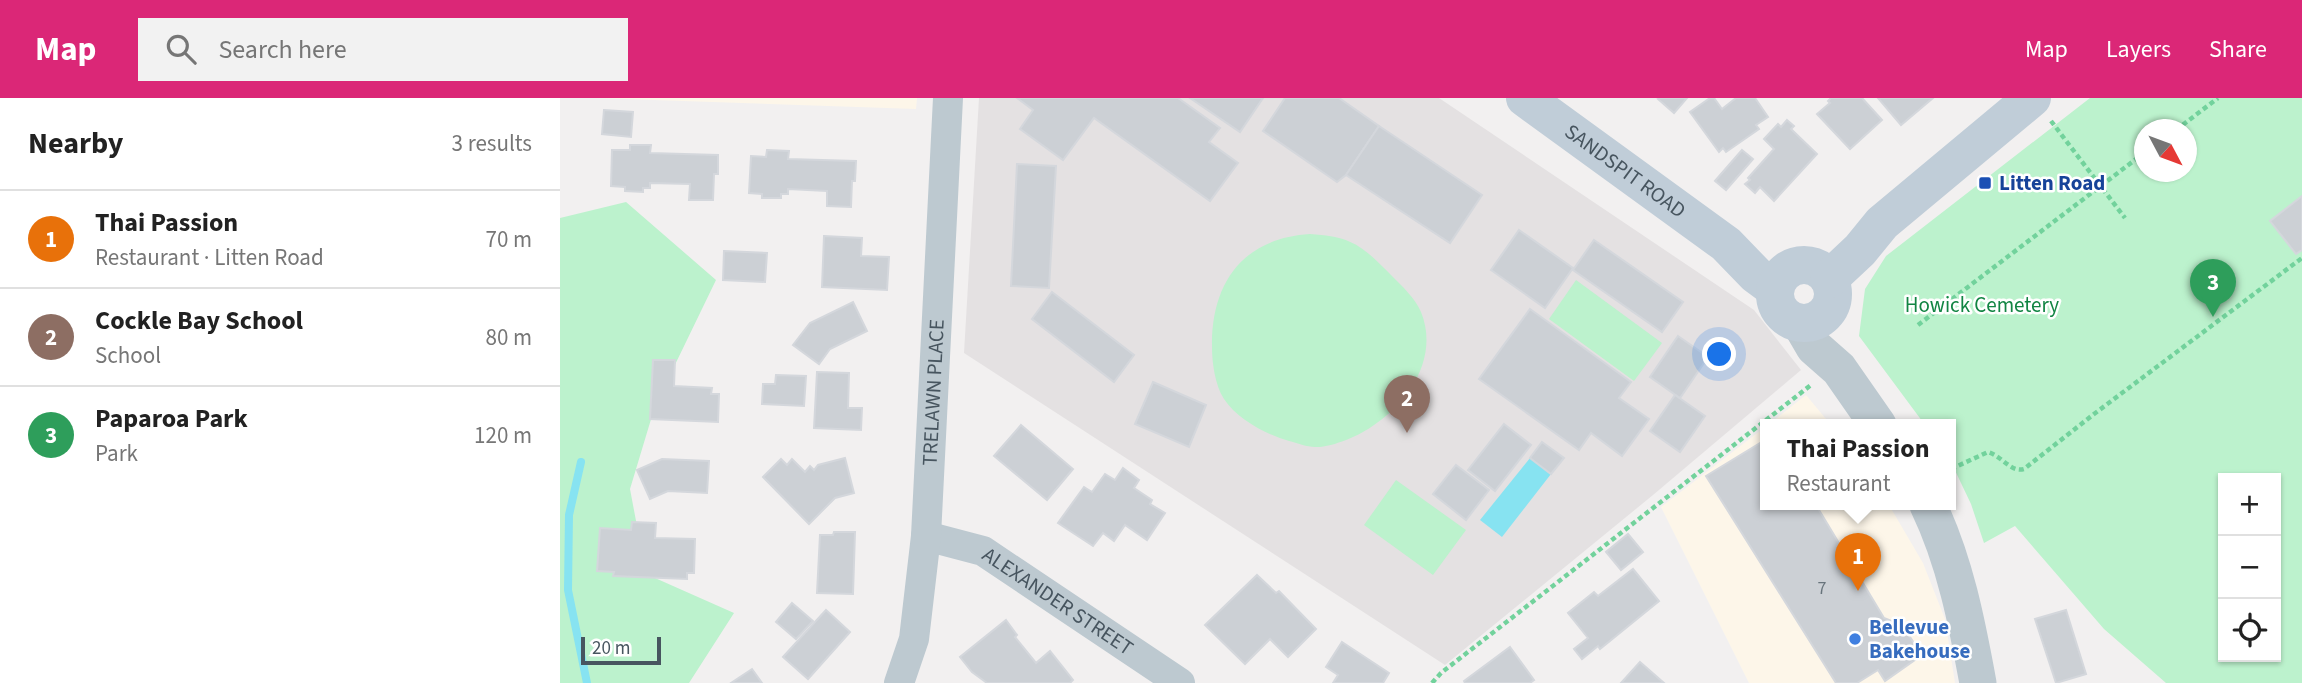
<!DOCTYPE html>
<meta charset="utf-8">
<style>
:root{--surface:#fff;--page:#f2f2f2;--text:#222;--muted:#767676;--line:#e0e0e0;--accent:#db2777}
body{margin:0;font-family:"Source Sans 3",sans-serif;background:var(--page);color:var(--text)}
.controls{position:absolute;right:21px;bottom:21px;display:grid;overflow:hidden;border-radius:0px;box-shadow:0 2px 5px #0004}
.controls button{width:63px;height:63px;display:grid;place-items:center;padding:0;border:0;border-bottom:2px solid var(--line);background:var(--surface);color:var(--text);font:35px sans-serif}
.compass{position:absolute;left:1574px;top:21px;width:63px;height:63px;border-radius:50%;background:var(--surface);box-shadow:0 2px 5px #0004;rotate:131deg}
.scale{position:absolute;left:21px;bottom:18px;width:80px;box-sizing:border-box;padding-left:7px;border:4px solid #47555f;border-top:0;font-size:19px;line-height:24px;white-space:nowrap;color:#47555f;-webkit-text-stroke:5px #fff;paint-order:stroke}
.you{position:absolute;left:1160px;top:257px;width:24px;height:24px;margin:-18px;border:5px solid #fff;border-radius:50%;background:#1a73e8;box-shadow:0 0 0 10px #1a73e833}
.badge{display:grid;place-items:center;width:46px;height:46px;border-radius:50%;background:var(--accent);color:#fff;font-size:23px;font-weight:700}
.pin{position:absolute;translate:-50% -58px;filter:drop-shadow(0 2px 4px #0008)}
.pin::after{content:'';position:absolute;top:37px;width:24px;height:21px;background:inherit;clip-path:polygon(0 0,100% 0,50% 100%)}
.popup{position:absolute;left:1200px;top:321px;width:196px;height:91px;box-sizing:border-box;display:grid;place-content:center;border-radius:0px;background:var(--surface);filter:drop-shadow(0 2px 5px #0005);font-size:23px;white-space:nowrap;color:var(--muted)}
.popup b{font-size:26px;color:var(--text)}
.popup::after{content:'';position:absolute;left:50%;top:100%;margin-left:-14px;border:14px solid transparent;border-top-color:var(--surface)}
.list{margin:0;padding:0;list-style:none}
h2{display:flex;justify-content:space-between;align-items:center;height:91px;margin:0;padding:0 28px;font-size:30px}
h2 small{font-size:23px;font-weight:400;color:var(--muted)}
.list li{display:grid;grid-template-columns:46px 1fr auto;gap:21px;align-items:center;box-sizing:border-box;height:98px;padding:0 28px;border-top:2px solid var(--line)}
.list b{display:block;font-size:26px;white-space:nowrap}
.list p{margin:0;font-size:23px;white-space:nowrap;color:var(--muted)}
.list em{font-size:23px;font-style:normal;color:var(--muted)}
.icon{flex:none;width:38px;height:38px;fill:none;stroke:currentColor;stroke-width:2;stroke-linecap:round;stroke-linejoin:round}
.map{position:relative;flex:none;width:1742px;height:585px;overflow:hidden}
header{display:flex;align-items:center;gap:42px;box-sizing:border-box;height:98px;padding:0 35px;background:var(--accent);color:#fff}
header strong{font-size:33px}
nav{display:flex;gap:38px;margin-inline-start:auto;font-size:24px}
.search{width:490px;height:63px;background:var(--page);display:flex;align-items:center;gap:18px;box-sizing:border-box;padding:0 24px;border-radius:0px;color:var(--muted);font-size:26px}
main{display:flex}
aside{flex:1;background:var(--surface)}
.map>svg:first-child{display:block}
.commercial{fill:#fdf6e9}
.education{fill:#e4e1e2}
.green{fill:#bcf2cd;fill-rule:evenodd}
.water{fill:#87e3f1}
.lines{fill:none;stroke-linecap:round;stroke-linejoin:round}
.stream{stroke:#87e3f1;stroke-width:8}
.building{fill:#ccd0d5;stroke:#d4d7dc;stroke-width:2}
.path{stroke:#72d29c;stroke-width:4.5;stroke-dasharray:5 3.5;stroke-linecap:butt}
.minor{stroke:#bdc9d0;stroke-width:30}
.tertiary{stroke:#bdc9d0;stroke-width:37}
.secondary{stroke:#c0cdd8;stroke-width:38}
.transit-dot{fill:#1a4fb4;stroke:#fff;stroke-width:2.5}
.shop-dot{fill:#3f7fe0;stroke:#fff;stroke-width:2.5}
.labels{text-anchor:middle;dominant-baseline:central;stroke-width:5;stroke-linejoin:round;paint-order:stroke}
.number-label{font-size:18px;fill:#68747c}
.street-label{font-size:21px;fill:#47555f;stroke:#fff}
.transit-label{font-size:21px;font-weight:bold;fill:#164399;stroke:#fff;text-anchor:start}
.park-label{font-size:21px;fill:#128543;stroke:#fff}
.shop-label{font-size:21px;font-weight:bold;fill:#366cbe;stroke:#fff;text-anchor:start}
</style>
<header>
<strong>Map</strong>
<div class="search"><svg class="icon" aria-label="search" viewBox="0 0 24 24"><circle cx="10" cy="10" r="6"/><path d="M15 15l6 6"/></svg>Search here</div>
<nav><a>Map</a><a>Layers</a><a>Share</a></nav>
</header>
<main>
<aside>
<h2>Nearby<small>3 results</small></h2>
<ul class="list">
<li><span class="badge" style="background:#e8710a">1</span><div><b>Thai Passion</b><p>Restaurant · Litten Road</p></div><em>70 m</em></li>
<li><span class="badge" style="background:#8d6e63">2</span><div><b>Cockle Bay School</b><p>School</p></div><em>80 m</em></li>
<li><span class="badge" style="background:#2e9e5b">3</span><div><b>Paparoa Park</b><p>Park</p></div><em>120 m</em></li>
</ul>
</aside>
<div class="map">
<svg width="1742" height="585" viewBox="0 0 1742 585">
<rect width="100%" height="100%" fill="#f2f0f0"/>
<!-- commercial -->
<g class="commercial">
<path d="M35,0H357L356,11Z"/>
<path d="M1246,297L1271,327H1208Z"/>
<path d="M1205,329V407H1329L1363,465L1385,521L1395,585H1189L1101,409Z"/>
</g>
<!-- education -->
<path class="education" d="M419,0H879L1194,212L1241,272L1093,397L885,567L404,255Z"/>
<!-- green -->
<g class="green">
<path d="M1530,0H1742V585H1606L1544,531L1455,428L1424,445L1411,406L1391,364V327H1365L1299,238L1305,191L1326,158ZM1584,32H1626V74H1584ZM1663,380H1716V559H1663Z"/>
<path d="M66,104L156,182L95,308L70,391L86,476L174,515L129,585H0V120Z"/>
<path d="M750,136C793,139 801,147 831,177C842,188 855,200 861,214C879,258 850,303 814,327C801,337 771,350 755,349C747,349 737,345 729,343C707,337 677,321 664,301C655,287 652,265 652,249C651,185 683,140 750,136Z"/>
<path d="M1016,182L1102,245L1074,283L989,221Z"/>
<path d="M836,382L906,432L873,477L804,427Z"/>
</g>
<!-- water -->
<path class="water" d="M970,360L991,376L942,439L920,422Z"/>
<g class="lines">
<!-- stream -->
<path class="stream" d="M21,364L9,417L8,492L27,585"/>
</g>
<!-- building -->
<g class="building">
<path d="M457,0H618L660,30L649,44L678,65L650,103L534,20L503,62L460,31L473,12Z"/>
<path d="M630,0H703L680,34Z"/>
<path d="M725,0H779L819,28L786,77L777,84L703,33Z"/>
<path d="M1100,0H1127L1114,15L1098,1Z"/>
<path d="M1150,0H1154L1162,11L1176,0H1195L1208,19L1196,27L1199,31L1166,54L1163,50L1159,54L1130,14Z"/>
<path d="M1271,0H1302L1322,22L1290,51L1257,16L1270,5L1268,3Z"/>
<path d="M1318,0H1373L1341,27Z"/>
<path d="M44,12L73,14L71,39L42,36Z"/>
<path d="M1227,22L1234,28L1231,31L1257,56L1214,103L1200,89L1195,95L1185,86L1190,82L1188,80L1214,51L1204,41L1218,26L1221,29Z"/>
<path d="M819,28L922,97L890,145L786,77Z"/>
<path d="M70,47H91L90,55L158,57V76H154L153,102H129L130,86L90,85V90H83V94L65,93V89L51,88L52,52H70Z"/>
<path d="M207,52L229,53L228,61L296,63L295,83H292L291,109L267,108V93L228,91V96H221V100H202V96L189,95L191,58L206,59Z"/>
<path d="M1182,52L1193,61L1166,92L1155,83Z"/>
<path d="M457,66L496,68L489,190L451,188Z"/>
<path d="M1742,98V152L1736,156L1710,123Z"/>
<path d="M959,132L1013,170L985,210L931,172Z"/>
<path d="M264,138L302,140L301,158L329,159L327,192L262,189Z"/>
<path d="M1034,142L1123,204L1102,234L1013,172Z"/>
<path d="M164,153L207,155L205,184L163,182Z"/>
<path d="M492,194L574,257L554,284L472,221Z"/>
<path d="M293,204L307,233L270,251L259,266L233,247L250,225Z"/>
<path d="M970,211L1071,284L1059,300L1089,321L1062,358L1031,335L1019,352L919,281Z"/>
<path d="M1118,238L1148,259L1120,300L1090,279Z"/>
<path d="M93,262H115L114,288L152,290L151,296H159L158,324L90,321Z"/>
<path d="M257,274L289,275L288,310H302L301,332L254,330Z"/>
<path d="M216,277L246,278L244,308L202,306L203,286H215Z"/>
<path d="M593,284L646,307L629,349L575,326Z"/>
<path d="M1115,297L1145,318L1120,354L1090,333Z"/>
<path d="M944,326L971,347L935,393L908,372Z"/>
<path d="M461,327L513,371L487,402L434,358Z"/>
<path d="M1205,342V407H1256L1324,520L1342,527L1362,557L1325,583L1318,572L1297,585H1276L1146,378Z"/>
<path d="M982,344L1004,360L991,376L970,360Z"/>
<path d="M285,360L294,395L275,400L249,426L203,379L221,361L227,367L232,361L245,374L250,368L254,372L258,367Z"/>
<path d="M102,361L149,363L147,395L108,393L90,401L77,372Z"/>
<path d="M896,367L929,392L906,422L873,396Z"/>
<path d="M563,370L579,382L574,390L592,402L590,406L605,415L587,442L565,427L554,443L543,435L533,448L498,425L524,389L532,394L545,376L555,382Z"/>
<path d="M72,424L96,425L95,440L135,441L134,475H127V481L53,478L54,474L37,473L40,430L71,432Z"/>
<path d="M274,434H295L293,496L257,495L260,437H273Z"/>
<path d="M1068,436L1083,454L1061,472L1046,454Z"/>
<path d="M1073,471L1099,503L1040,551L1038,548L1022,561L1014,551L1028,540L1008,515L1034,494L1038,498Z"/>
<path d="M697,477L716,495L719,493L756,531L728,559L710,541L685,566L645,527Z"/>
<path d="M232,505L253,523L236,541L216,524Z"/>
<path d="M266,512L290,534L248,581L223,559Z"/>
<path d="M1506,512L1526,576L1496,585L1475,521Z"/>
<path d="M446,522L457,537L455,539L476,565L490,553L513,582L510,585H427L412,574L400,559Z"/>
<path d="M782,544L829,575L823,585H773L778,577L766,569Z"/>
<path d="M950,549L974,582L970,585H905L904,583Z"/>
<path d="M1080,564L1104,585H1061Z"/>
<path d="M192,571L202,585H171Z"/>
</g>
<g class="lines">
<!-- path -->
<g class="path">
<path d="M1491,23L1565,120"/>
<path d="M1616,32L1658,0"/>
<path d="M1358,227L1584,55"/>
<path d="M1391,371L1428,354C1442,358 1451,375 1464,371L1534,316L1742,160"/>
<path d="M872,585L881,575L1251,287"/>
</g>
<!-- minor -->
<g class="minor">
<path id="s1" d="M366,438L423,453L620,585"/>
<path id="s2" d="M339,585L354,541L366,438L388,0"/>
</g>
<!-- tertiary -->
<g class="tertiary">
<path d="M1240,225L1254,249L1279,271L1318,327"/>
<path d="M1368,407C1395,463 1407,525 1418,585"/>
</g>
<!-- secondary -->
<g class="secondary">
<path id="s3" d="M965,0L1166,146L1196,177L1215,191"/>
<circle cx="1244" cy="196" r="29"/>
<path d="M1269,181L1300,152L1322,125L1472,0"/>
</g>
</g>
<!-- markers -->
<rect class="transit-dot" x="1418" y="78" width="14" height="14" rx="3.5"/>
<circle class="shop-dot" cx="1295" cy="541" r="7"/>
<g class="labels">
<!-- number labels -->
<g class="number-label">
<text x="1262" y="490">7</text>
</g>
<!-- street labels -->
<g class="street-label">
<text stroke="none"><textPath href="#s3" startOffset="124">SANDSPIT ROAD</textPath></text>
<text stroke="none"><textPath href="#s2" startOffset="294">TRELAWN PLACE</textPath></text>
<text stroke="none"><textPath href="#s1" startOffset="149">ALEXANDER STREET</textPath></text>
</g>
<!-- transit labels -->
<g class="transit-label">
<text x="1439" y="85">Litten Road</text>
</g>
<!-- park labels -->
<g class="park-label">
<text x="1422" y="207">Howick Cemetery</text>
</g>
<!-- shop labels -->
<g class="shop-label">
<text x="1309" y="529">Bellevue<tspan x="1309" dy="24">Bakehouse</tspan></text>
</g>
</g>
</svg>
<div class="controls">
<button>+</button>
<button>−</button>
<button><svg class="icon" aria-label="locate" viewBox="0 0 24 24"><circle cx="12" cy="12" r="6"/><path d="M12 2v4M12 18v4M2 12h4M18 12h4"/></svg></button>
</div>
<svg class="compass" viewBox="-18 -18 36 36"><path d="M0-13l5 13h-10z" fill="#e53935"/><path d="M0 13l5-13h-10z" fill="#767676"/></svg>
<div class="scale">20 m</div>
<div class="you"></div>
<div class="pin badge" style="left:1298px;top:493px;background:#e8710a">1</div>
<div class="popup"><b>Thai Passion</b>Restaurant</div>
<div class="pin badge" style="left:847px;top:335px;background:#8d6e63">2</div>
<div class="pin badge" style="left:1653px;top:219px;background:#2e9e5b">3</div>
</div>
</main>
